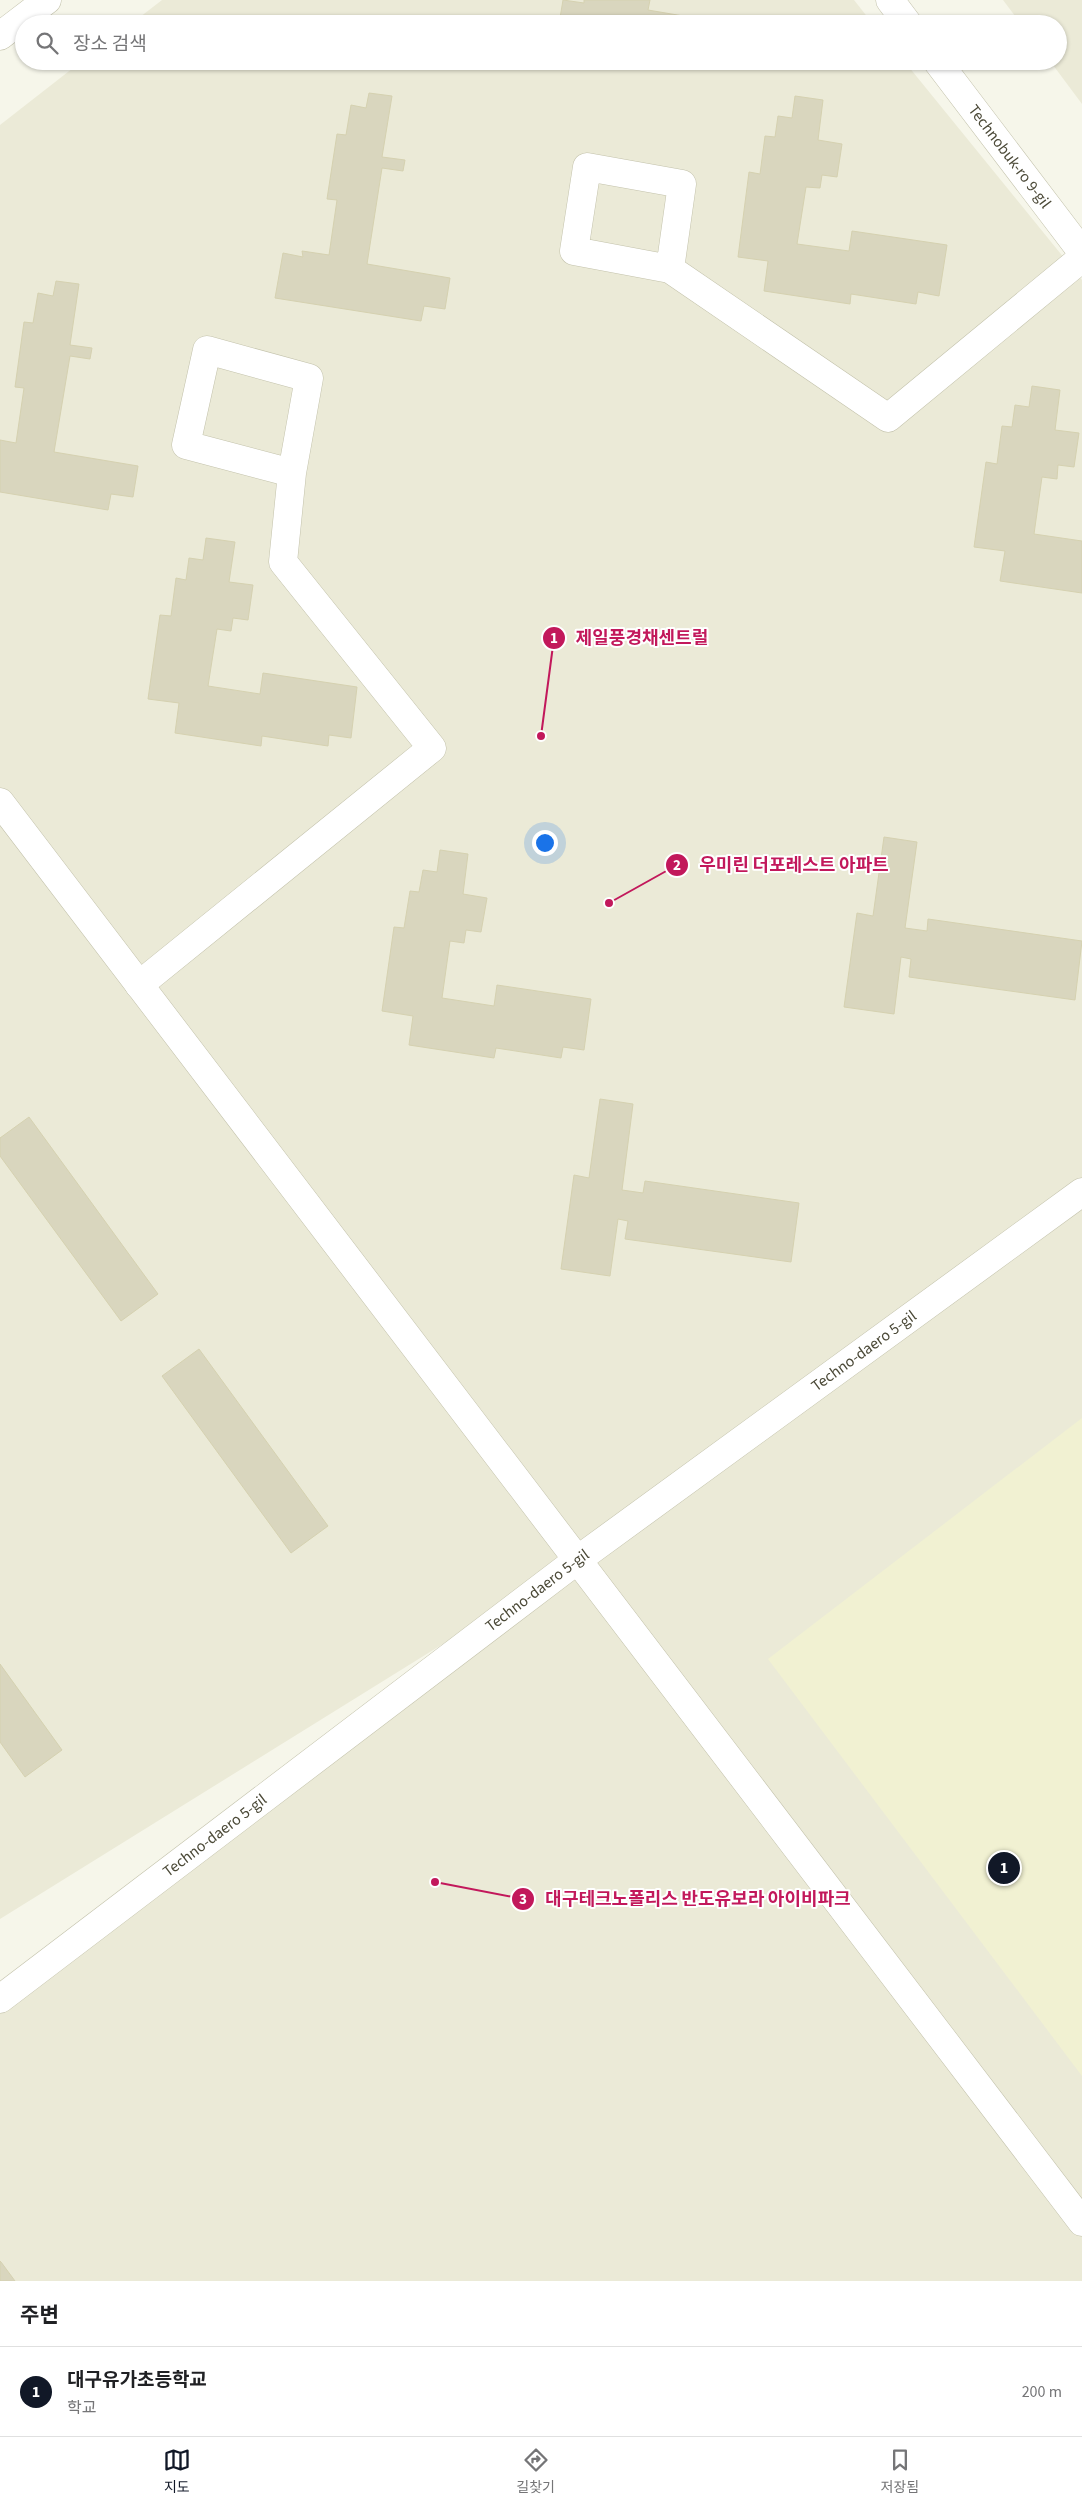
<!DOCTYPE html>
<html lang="ko">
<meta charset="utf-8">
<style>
:root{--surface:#fff;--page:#f2f2f2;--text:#202124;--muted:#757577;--line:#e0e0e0;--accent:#111827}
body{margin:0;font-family:"Source Sans 3","Noto Sans KR",sans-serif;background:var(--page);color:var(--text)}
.you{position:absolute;left:544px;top:842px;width:18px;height:18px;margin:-12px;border:4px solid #fff;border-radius:50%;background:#1a73e8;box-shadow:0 0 0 8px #1a73e833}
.badge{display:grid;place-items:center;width:32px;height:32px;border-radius:50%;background:var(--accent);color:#fff;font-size:16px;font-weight:700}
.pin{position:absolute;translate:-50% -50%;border:2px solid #fff;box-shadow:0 1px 5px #0006}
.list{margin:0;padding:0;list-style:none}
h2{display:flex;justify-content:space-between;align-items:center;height:65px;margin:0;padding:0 20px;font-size:21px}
h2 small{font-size:16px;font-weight:400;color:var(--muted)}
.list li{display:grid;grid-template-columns:32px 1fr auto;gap:15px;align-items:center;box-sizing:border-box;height:90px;padding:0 20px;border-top:1px solid var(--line)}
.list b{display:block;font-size:19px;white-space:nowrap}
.list p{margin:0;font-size:16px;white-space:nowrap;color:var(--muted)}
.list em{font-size:16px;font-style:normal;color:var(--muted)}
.icon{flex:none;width:28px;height:28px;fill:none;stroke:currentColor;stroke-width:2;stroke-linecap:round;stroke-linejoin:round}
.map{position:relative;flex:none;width:1082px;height:2281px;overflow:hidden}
.search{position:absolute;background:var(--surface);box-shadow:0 1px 4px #0004;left:15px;right:15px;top:15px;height:55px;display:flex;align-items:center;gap:12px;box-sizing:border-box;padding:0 18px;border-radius:28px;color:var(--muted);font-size:19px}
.sheet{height:155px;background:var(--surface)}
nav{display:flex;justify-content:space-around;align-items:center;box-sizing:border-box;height:70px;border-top:1px solid var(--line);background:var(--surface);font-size:14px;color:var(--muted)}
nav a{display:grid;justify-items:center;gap:2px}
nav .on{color:var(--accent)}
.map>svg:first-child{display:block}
.residential{fill:#ebead7}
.education{fill:#f1f1d2}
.building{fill:#d9d6be;stroke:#d5d1b0}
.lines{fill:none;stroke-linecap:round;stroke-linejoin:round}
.minor-casing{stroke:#c3c2ab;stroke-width:29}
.minor{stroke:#fff;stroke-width:28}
.labels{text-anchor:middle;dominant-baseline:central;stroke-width:4;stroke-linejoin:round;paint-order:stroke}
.street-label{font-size:16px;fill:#4b4937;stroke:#fff}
.leader{fill:none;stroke:#c2185b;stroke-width:2}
.callout-dot{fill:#c2185b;stroke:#fff;stroke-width:2}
.mark-label{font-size:15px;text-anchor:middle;font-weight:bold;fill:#fff}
.callout-label{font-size:18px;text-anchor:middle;font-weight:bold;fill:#c2185b;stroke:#fff;stroke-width:4;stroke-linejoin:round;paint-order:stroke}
</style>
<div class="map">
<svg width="1082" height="2281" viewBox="0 0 1082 2281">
<rect width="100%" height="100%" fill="#f6f6ea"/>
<!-- residential -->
<g class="residential">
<path d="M162,0H854L873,24H131Z"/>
<path d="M1003,0H1082V104L1050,61H1058V24H1021Z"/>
<path d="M82,61H904L1082,280V2281H0V1997L570,1565L0,1919V125Z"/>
</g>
<!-- education -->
<path class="education" d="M1082,1418V2076L768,1659Z"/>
<!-- building -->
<g class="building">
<path d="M563,0L584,3V0H650L648,10L730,24H559Z"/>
<path d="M666,61H703L702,67Z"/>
<path d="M369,93L392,96L382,157L405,160L403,171L382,168L367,264L450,278L445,309L424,306L421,321L275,298L283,253L303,257L302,251L329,255L337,200L327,199L337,134L346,135L351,105L366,108Z"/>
<path d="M795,96L823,100L818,140L842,144L837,177L822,175L820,188L806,187L797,244L849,251L852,231L947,245L939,296L918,292L916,304L851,294L850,304L764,291L768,261L738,257L749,172L760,174L765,136L775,137L778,116L792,118Z"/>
<path d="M56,281L79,284L70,345L92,348L90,359L70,356L54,452L138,466L133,497L111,494L108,510L0,492V440L16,443L24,388L15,387L24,322L33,323L38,293L53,296Z"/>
<path d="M1032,386L1060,390L1055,430L1079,433L1074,467L1058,465L1057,479L1042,477L1034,534L1082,541V593L1000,581L1005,551L974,547L986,462L997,464L1002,426L1012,427L1015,405L1029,407Z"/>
<path d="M206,538L235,542L229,582L253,585L248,620L233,618L231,631L217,629L208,686L260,694L263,673L357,687L351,738L329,735L328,746L262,736L261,746L175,733L179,703L148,699L160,615L171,616L176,578L186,580L189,558L203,560Z"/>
<path d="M884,837L917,842L905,928L927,931L928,919L1082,941L1075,1000L909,977L911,959L901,957L894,1014L844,1007L857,913L873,916Z"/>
<path d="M440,850L468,854L463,894L487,898L481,932L466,930L464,943L450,941L442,998L494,1006L497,985L591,999L584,1050L563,1047L561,1058L496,1048L494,1058L409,1045L413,1016L382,1011L394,927L404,928L410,891L419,892L423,870L437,872Z"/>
<path d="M600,1099L633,1104L622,1190L643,1193L645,1181L799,1203L791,1262L625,1239L628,1221L618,1219L610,1276L561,1269L574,1175L589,1178Z"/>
<path d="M29,1117L158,1294L121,1321L0,1156V1138Z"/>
<path d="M199,1349L328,1526L291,1553L162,1376Z"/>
<path d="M0,1664L62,1750L25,1777L0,1742Z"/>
<path d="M0,2261L1,2262L15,2281H0Z"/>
</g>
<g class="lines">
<defs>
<g id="minor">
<path d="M890,0L908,24"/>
<path d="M0,36L47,0"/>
<path id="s1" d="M937,61L1082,252"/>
<path d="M670,269L682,184L587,167L574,251L670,269L888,418L1082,258"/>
<path d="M0,802L1082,2222"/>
<path d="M139,985L432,748L283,562L292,473L309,378L207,350L186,445L292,473"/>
<path id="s2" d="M0,1999L576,1561L1082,1192"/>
</g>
</defs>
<!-- minor casing -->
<use href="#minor" class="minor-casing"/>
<!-- minor -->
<use href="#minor" class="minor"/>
</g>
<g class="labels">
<!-- street labels -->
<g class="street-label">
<text stroke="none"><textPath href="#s1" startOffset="120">Technobuk-ro 9-gil</textPath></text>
<text stroke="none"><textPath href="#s2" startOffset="1080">Techno-daero 5-gil</textPath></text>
<text stroke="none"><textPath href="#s2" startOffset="675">Techno-daero 5-gil</textPath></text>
<text stroke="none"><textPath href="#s2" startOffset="270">Techno-daero 5-gil</textPath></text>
</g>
</g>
<!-- callouts -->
<path class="leader" d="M541 736L554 638M609 903L677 865M435 1882L523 1899"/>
<g class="callout-dot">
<circle cx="541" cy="736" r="5"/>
<circle cx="609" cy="903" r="5"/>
<circle cx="435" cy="1882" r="5"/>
<circle cx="554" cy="638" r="12"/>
<circle cx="677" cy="865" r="12"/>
<circle cx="523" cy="1899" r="12"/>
</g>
<g class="mark-label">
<text x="554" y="643">1</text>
<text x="677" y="870">2</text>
<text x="523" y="1904">3</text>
</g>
<g class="callout-label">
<text x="642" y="644">제일풍경채센트럴</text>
<text x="794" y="871">우미린 더포레스트 아파트</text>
<text x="698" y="1905">대구테크노폴리스 반도유보라 아이비파크</text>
</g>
</svg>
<div class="you"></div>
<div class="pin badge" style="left:1004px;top:1868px">1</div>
<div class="search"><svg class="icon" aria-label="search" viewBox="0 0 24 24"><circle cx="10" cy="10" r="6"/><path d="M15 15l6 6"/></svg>장소 검색</div>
</div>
<section class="sheet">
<h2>주변<small></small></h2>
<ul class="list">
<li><span class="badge">1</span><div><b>대구유가초등학교</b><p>학교</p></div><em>200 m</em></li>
</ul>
</section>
<nav>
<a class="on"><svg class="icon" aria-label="map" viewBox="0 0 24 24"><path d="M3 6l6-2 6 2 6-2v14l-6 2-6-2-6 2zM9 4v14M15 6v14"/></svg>지도</a>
<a><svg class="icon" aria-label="directions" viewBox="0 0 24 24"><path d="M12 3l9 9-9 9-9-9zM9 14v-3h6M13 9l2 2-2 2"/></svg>길찾기</a>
<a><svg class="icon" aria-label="saved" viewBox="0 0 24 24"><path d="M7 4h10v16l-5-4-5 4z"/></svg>저장됨</a>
</nav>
